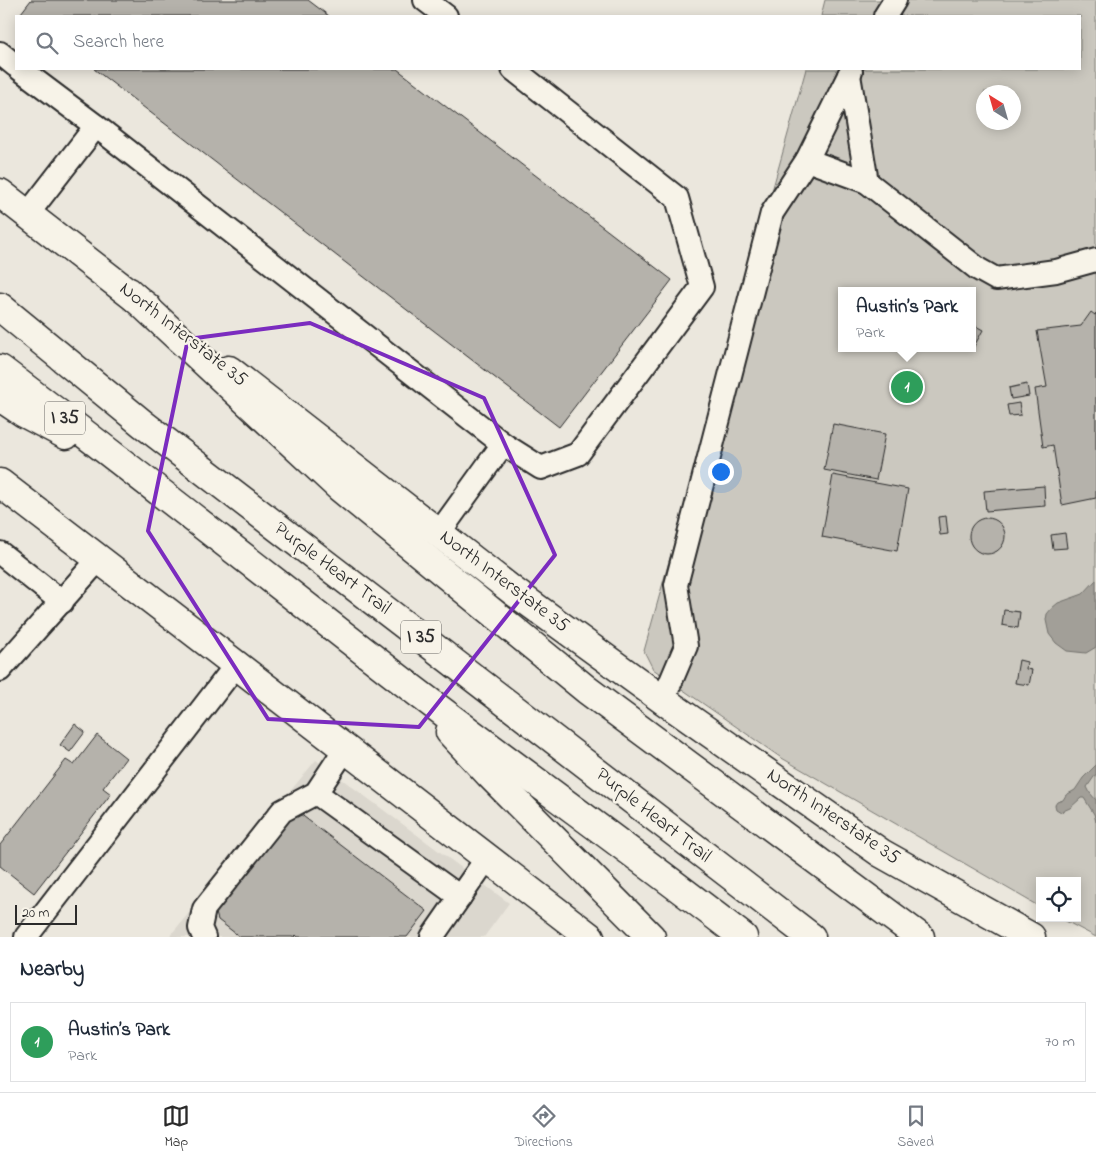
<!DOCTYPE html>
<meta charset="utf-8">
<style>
:root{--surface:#fff;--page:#f6f6f7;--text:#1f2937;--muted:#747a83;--line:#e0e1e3;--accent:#2b2b2b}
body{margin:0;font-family:"Indie Flower",sans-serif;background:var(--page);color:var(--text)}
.controls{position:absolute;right:15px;bottom:15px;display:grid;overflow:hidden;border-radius:0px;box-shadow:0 2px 12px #0003}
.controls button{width:45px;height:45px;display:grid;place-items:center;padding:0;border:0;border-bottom:1px solid var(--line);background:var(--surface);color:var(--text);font:25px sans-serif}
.compass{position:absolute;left:976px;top:85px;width:45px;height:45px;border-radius:50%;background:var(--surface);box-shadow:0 2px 12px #0003;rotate:323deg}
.scale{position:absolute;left:15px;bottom:12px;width:62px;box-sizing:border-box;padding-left:5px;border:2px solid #2b2b2b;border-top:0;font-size:14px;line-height:18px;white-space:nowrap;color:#2b2b2b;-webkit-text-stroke:4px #f7f3e8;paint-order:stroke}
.you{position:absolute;left:720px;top:471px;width:18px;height:18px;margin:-12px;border:4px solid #fff;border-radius:50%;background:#1a73e8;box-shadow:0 0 0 8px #1a73e833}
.badge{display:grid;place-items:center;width:32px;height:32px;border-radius:50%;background:var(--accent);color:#fff;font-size:16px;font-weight:700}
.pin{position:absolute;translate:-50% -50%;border:2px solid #fff;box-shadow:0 1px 5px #0006}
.popup{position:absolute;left:838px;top:287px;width:138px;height:65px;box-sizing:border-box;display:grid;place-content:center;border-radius:0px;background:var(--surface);filter:drop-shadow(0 1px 4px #0005);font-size:16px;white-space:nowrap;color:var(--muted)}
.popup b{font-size:19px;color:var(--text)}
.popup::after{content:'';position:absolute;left:50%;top:100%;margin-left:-10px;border:10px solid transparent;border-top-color:var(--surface)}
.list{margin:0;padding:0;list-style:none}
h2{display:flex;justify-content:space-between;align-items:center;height:65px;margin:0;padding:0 20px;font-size:21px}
h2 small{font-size:16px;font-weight:400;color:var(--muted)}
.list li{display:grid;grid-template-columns:32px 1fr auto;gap:15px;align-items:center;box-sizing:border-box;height:80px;margin:0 10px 10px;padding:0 10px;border:1px solid var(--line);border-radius:0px}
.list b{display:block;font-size:19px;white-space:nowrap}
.list p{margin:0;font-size:16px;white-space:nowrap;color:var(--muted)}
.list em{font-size:16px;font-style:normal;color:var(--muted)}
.icon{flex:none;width:28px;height:28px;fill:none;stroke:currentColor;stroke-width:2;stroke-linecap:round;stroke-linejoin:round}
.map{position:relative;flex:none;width:1096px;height:937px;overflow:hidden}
.search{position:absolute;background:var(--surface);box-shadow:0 2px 12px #0003;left:15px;right:15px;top:15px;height:55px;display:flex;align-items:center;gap:12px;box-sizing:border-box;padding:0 18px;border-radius:0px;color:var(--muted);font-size:19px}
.sheet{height:155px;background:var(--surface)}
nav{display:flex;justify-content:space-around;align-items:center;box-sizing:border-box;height:70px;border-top:1px solid var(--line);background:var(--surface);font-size:14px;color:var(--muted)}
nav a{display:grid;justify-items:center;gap:2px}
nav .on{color:var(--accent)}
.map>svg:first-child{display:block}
.built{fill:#dbd7ce}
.green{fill:#cbc8bf;stroke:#7b7a75;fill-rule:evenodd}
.water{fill:#a29f98;stroke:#72716c}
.building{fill:#b5b2ab;stroke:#2b2b2b}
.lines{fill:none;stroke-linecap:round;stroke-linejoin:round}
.minor-casing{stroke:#2b2b2b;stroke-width:26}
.major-casing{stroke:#2b2b2b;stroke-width:31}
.highway-casing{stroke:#2b2b2b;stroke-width:31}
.minor{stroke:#f7f3e8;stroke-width:22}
.major{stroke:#f7f3e8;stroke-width:28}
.highway{stroke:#f7f3e8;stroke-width:28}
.marked{fill:none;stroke:#7b2cbf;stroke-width:4;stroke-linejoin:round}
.labels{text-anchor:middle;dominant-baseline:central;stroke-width:5;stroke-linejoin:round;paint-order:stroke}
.shield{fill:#f7f3e8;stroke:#686764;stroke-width:1}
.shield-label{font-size:19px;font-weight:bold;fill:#2b2b2b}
.street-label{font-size:20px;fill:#2b2b2b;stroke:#f7f3e8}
</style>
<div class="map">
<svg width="1096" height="937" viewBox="0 0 1096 937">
<rect width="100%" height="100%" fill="#ebe7dd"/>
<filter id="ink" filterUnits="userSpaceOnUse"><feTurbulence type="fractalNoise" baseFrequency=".02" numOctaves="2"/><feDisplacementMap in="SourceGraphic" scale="10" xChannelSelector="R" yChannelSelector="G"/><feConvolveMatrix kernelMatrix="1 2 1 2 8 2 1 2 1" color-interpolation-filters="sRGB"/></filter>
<g filter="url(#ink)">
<!-- built -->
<path class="built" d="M316,760L509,903L484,937H169Z"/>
<!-- green -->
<path class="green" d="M825,0H1096V937L1060,918H1077V881H1040V907L780,757L653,669L644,651L806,69H1080V16H821ZM984,92H1014V122H984ZM842,291H972V348H842Z"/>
<!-- water -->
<g class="water">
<path d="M1096,580V647L1086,653L1067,651L1056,643L1049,634L1046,620L1047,614L1052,608L1058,603L1083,594Z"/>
<path d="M1096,765V774L1087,787L1090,793L1096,800V822L1094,814L1084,798H1081L1070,808L1061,812L1056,809L1055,805L1057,802L1063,800L1066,795L1075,790L1083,778Z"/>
</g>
<!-- building -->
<g class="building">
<path d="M31,0H308L329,16H26L21,13Z"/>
<path d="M94,69H397L672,280L559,427Z"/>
<path d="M1091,312L1095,315L1096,313V498L1062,505L1053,445L1043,447L1035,389L1047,387L1037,331L1081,326Z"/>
<path d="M972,324L983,330L972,350L969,348H972Z"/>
<path d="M1027,384L1029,396L1011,399L1009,388Z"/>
<path d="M1019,403L1021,415L1009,416L1007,405Z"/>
<path d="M833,424L885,434L876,480L824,470Z"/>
<path d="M833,475L908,489L897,551L822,537Z"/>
<path d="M1044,486L1045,506L986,511L984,491Z"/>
<path d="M946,516L948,534L940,535L938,517Z"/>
<circle cx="987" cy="536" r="18"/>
<path d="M1065,533L1067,548L1053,549L1051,535Z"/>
<path d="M1004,610L1020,612L1018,628L1002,625Z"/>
<path d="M1019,660L1027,662L1026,669L1032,670L1029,685L1015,683Z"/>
<path d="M75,724L85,732L70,752L60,745Z"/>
<path d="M97,735L126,758L103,788L111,794L34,893L0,866V845L66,760L74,765Z"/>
<path d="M295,810L427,911L407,937H298L296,935L294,937H240L218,920L216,913Z"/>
</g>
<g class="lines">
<defs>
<g id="minor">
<path d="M425,0L446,16"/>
<path d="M885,16L895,0"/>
<path d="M0,53L16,66"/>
<path d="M20,69L96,126L503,444L541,468L578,454L702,287L677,198L513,69"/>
<path d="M849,75L867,182"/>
<path d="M807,160L851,71"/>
<path d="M27,215L96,126"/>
<path d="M439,533L503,444"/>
<path d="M0,553L62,602"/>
<path d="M0,670L99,559"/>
<path d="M663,700L686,646L676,585L772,213L807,160L867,182L978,269L996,279L1056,271L1096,260"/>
<path d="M316,793L460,897"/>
<path d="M26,937L236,665"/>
<path d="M204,937L200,928L204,909L282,811L316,793L345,749"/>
<path d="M432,937L487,858"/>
</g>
<g id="major">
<path d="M0,193L147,307"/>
<path d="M229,370L513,591L663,700L881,853L1031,937"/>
<path d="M0,483L590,937"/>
</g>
<g id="highway">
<path d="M129,292L339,487L587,690L920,937"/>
<path d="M0,307L143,424L811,937"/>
<path d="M0,369C135,471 267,576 401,680C514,767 630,849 743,937"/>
<path d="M0,397L24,413L66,435"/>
<path d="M450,732L489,774L651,937"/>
</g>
</defs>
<!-- minor casing -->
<use href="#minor" class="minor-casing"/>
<!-- major casing -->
<use href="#major" class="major-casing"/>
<!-- highway casing -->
<use href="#highway" class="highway-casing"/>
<!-- minor -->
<use href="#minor" class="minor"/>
<!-- major -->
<use href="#major" class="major"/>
<!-- highway -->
<use href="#highway" class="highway"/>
</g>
</g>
<!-- marked area -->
<path class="marked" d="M310,323L484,398L555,555L419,727L268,719L148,531L188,339Z"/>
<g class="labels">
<!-- shield labels -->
<g class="shield">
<rect x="45" y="401.5" width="40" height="33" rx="4"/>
<rect x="401" y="620.5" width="40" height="33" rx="4"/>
</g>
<g class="shield-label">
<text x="65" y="418">I 35</text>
<text x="421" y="637">I 35</text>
</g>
<!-- street labels -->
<g class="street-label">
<text transform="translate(183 335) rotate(38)">North Interstate 35</text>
<text transform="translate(332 569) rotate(37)">Purple Heart Trail</text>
<text transform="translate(504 582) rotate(37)">North Interstate 35</text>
<text transform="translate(653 816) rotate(38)">Purple Heart Trail</text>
<text transform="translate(833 817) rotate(34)">North Interstate 35</text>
</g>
</g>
</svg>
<div class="controls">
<button><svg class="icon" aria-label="locate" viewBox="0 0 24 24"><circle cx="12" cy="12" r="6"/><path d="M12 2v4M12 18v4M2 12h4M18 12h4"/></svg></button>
</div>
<svg class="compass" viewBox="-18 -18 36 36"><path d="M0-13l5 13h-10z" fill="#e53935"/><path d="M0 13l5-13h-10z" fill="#747a83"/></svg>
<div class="scale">20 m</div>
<div class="you"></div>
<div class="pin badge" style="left:907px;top:387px;background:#2e9e5b">1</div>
<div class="popup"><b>Austin’s Park</b>Park</div>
<div class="search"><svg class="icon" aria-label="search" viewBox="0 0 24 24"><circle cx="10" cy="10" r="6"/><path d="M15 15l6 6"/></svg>Search here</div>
</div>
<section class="sheet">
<h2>Nearby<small></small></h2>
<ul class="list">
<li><span class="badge" style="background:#2e9e5b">1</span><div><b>Austin’s Park</b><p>Park</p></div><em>70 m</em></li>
</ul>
</section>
<nav>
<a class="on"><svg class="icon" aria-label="map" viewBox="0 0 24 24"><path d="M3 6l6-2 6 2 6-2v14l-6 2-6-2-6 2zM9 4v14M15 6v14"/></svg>Map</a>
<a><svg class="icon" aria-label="directions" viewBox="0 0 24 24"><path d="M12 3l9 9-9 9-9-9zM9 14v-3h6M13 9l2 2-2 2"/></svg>Directions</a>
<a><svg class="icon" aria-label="saved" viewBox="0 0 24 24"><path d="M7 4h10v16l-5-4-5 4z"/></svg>Saved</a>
</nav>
